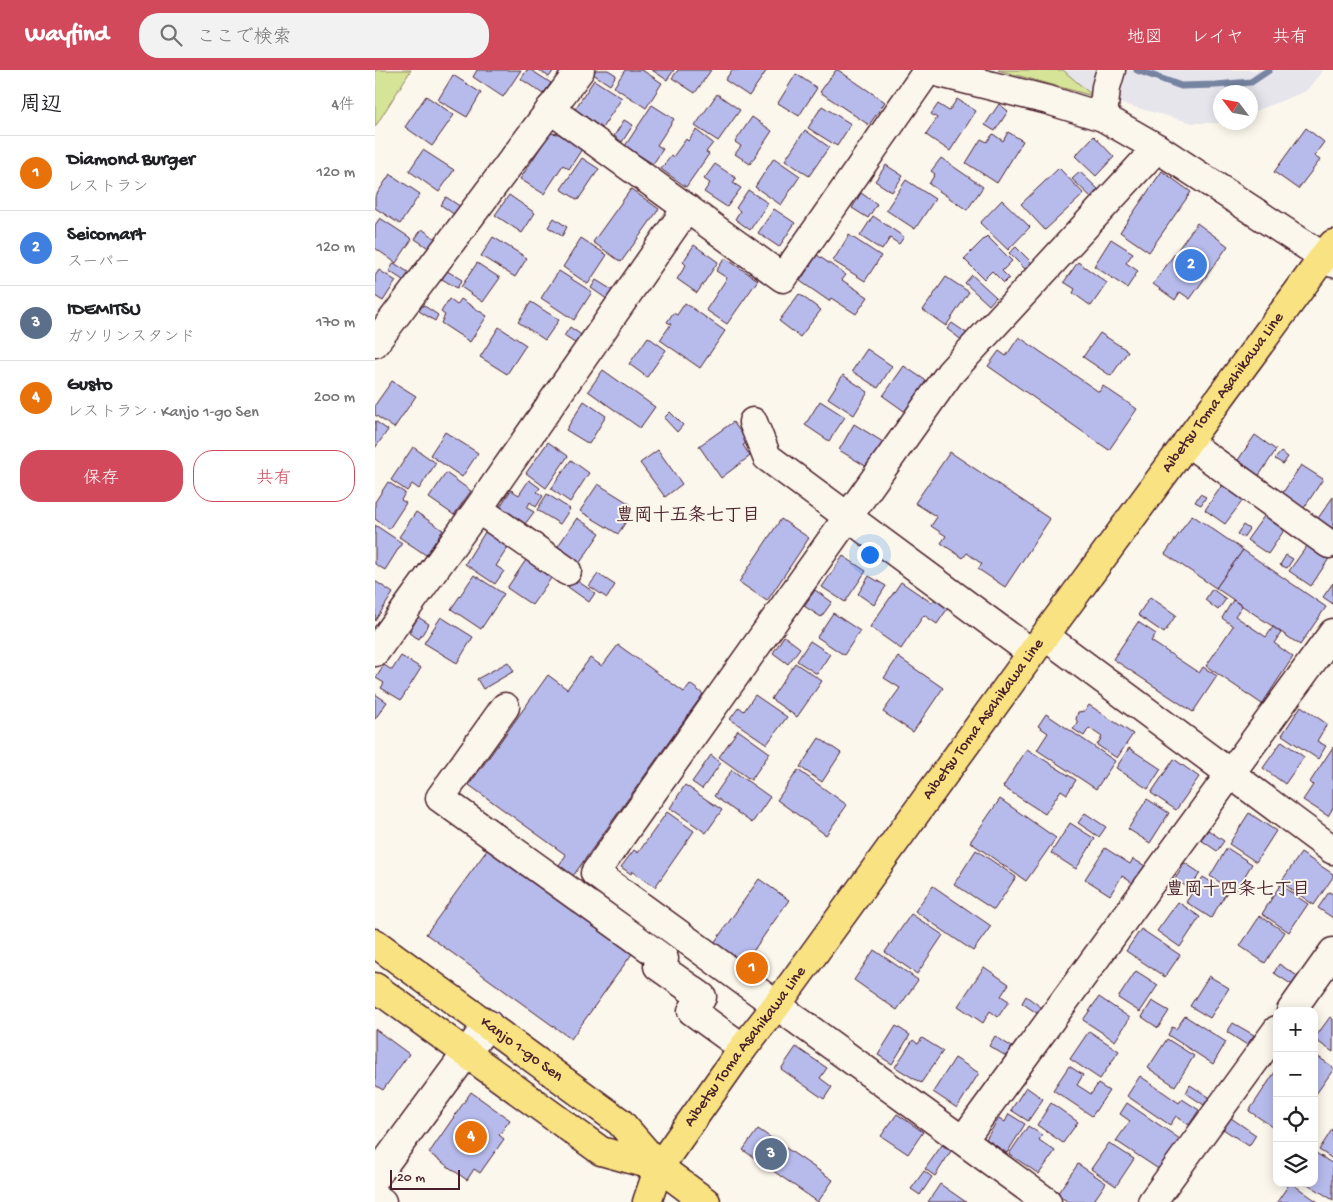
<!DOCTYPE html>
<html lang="ja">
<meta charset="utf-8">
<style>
:root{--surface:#fff;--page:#f2f2f2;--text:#202124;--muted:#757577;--line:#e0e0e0;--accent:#d1495b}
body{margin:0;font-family:"Gochi Hand","Klee One",sans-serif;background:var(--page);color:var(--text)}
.controls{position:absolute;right:15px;bottom:15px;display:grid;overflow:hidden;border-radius:10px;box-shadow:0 2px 12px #0003}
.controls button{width:45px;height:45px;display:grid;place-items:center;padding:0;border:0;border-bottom:1px solid var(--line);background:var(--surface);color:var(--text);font:25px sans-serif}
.compass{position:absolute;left:838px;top:15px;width:45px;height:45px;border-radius:50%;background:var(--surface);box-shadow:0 2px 12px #0003;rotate:302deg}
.scale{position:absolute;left:15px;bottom:12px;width:70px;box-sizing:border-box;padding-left:5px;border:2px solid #4a1f2b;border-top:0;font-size:14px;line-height:18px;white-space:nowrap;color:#4a1f2b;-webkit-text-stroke:4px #fbf7ec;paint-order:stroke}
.you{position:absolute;left:494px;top:484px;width:18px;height:18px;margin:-12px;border:4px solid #fff;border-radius:50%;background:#1a73e8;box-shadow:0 0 0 8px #1a73e833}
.badge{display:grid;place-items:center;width:32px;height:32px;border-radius:50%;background:var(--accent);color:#fff;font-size:16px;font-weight:700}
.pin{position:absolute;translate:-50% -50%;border:2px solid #fff;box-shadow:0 1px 5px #0006}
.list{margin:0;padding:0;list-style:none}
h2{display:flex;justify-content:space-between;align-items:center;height:65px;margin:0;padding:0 20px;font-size:21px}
h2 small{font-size:16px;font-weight:400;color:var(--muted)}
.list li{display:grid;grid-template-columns:32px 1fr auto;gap:15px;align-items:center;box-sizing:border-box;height:75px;padding:0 20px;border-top:1px solid var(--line)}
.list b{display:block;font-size:19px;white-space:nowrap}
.list p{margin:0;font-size:16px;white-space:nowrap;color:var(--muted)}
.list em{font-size:16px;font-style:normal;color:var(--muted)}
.actions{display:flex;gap:10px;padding:15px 20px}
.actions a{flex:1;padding:11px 0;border:1px solid var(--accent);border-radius:20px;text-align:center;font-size:18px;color:var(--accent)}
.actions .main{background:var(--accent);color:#fff}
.icon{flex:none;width:28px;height:28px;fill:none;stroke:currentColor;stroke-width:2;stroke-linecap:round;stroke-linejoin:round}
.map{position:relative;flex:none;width:958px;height:1132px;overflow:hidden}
header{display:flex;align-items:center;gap:30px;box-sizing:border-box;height:70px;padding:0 25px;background:var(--accent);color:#fff}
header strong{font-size:24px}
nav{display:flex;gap:28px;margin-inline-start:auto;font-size:18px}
.search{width:350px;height:45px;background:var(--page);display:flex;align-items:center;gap:12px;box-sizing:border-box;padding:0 18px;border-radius:20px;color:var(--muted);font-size:19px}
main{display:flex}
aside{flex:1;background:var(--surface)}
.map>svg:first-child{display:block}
.built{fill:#e7e5ec}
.green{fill:#d6e497;stroke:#908261}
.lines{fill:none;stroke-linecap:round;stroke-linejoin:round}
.stream{stroke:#7684a2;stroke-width:7}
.building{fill:#b7bbec;stroke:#4a1f2b}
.minor-casing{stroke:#4a1f2b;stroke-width:31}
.major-casing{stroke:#4a1f2b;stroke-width:31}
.minor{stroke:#fbf7ec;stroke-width:28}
.major{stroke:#f8e281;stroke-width:28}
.labels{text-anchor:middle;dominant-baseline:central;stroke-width:4;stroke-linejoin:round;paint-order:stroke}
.street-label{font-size:16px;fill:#4a1f2b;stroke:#fbf7ec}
.neighbourhood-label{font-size:18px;font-weight:bold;fill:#4a1f2b;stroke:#fbf7ec}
</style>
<header>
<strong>Wayfind</strong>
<div class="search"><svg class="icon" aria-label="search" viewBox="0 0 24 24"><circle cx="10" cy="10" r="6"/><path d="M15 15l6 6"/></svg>ここで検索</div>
<nav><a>地図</a><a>レイヤ</a><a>共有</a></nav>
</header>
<main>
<aside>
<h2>周辺<small>4件</small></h2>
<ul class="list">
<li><span class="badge" style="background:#e8710a">1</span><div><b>Diamond Burger</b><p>レストラン</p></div><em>120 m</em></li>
<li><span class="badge" style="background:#3f7fe0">2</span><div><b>Seicomart</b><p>スーパー</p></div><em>120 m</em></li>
<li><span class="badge" style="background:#5c6f8a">3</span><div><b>IDEMITSU</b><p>ガソリンスタンド</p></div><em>170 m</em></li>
<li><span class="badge" style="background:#e8710a">4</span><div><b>Gusto</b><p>レストラン · Kanjo 1-go Sen</p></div><em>200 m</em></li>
</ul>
<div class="actions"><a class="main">保存</a><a>共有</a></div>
</aside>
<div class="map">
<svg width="958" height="1132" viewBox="0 0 958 1132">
<rect width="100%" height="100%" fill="#fbf7ec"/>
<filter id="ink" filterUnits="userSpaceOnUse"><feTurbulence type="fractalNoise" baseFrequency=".02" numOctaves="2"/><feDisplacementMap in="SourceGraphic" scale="10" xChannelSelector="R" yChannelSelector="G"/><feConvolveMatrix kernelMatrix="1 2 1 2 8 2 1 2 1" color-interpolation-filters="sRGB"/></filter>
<g filter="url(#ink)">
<!-- built -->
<path class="built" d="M688,0H948L931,21L876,43V22H846V52L851,53H818L718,26Z"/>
<!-- green -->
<g class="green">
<path d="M0,0H36L0,57Z"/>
<path d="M623,0H688L718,26Z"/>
</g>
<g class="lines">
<!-- stream -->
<path class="stream" d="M762,0L806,16L841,15L876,12L894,0"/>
</g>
<!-- building -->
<g class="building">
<path d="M102,0H146L128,27L98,7Z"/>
<path d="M152,0H156L176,13L168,24L146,9Z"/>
<path d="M164,0H179L174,7Z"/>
<path d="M220,0H233L241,5L235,15L218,4Z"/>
<path d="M250,0H267L287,13L271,38L239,17Z"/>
<path d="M277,0H299L292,10Z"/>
<path d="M303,0H336L320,23L297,8Z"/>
<path d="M357,0H392L374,26L350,10Z"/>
<path d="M461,0H463L510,32L494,55L445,22Z"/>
<path d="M421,4L442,18L424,46L403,33Z"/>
<path d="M78,5L106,23L92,47L63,30Z"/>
<path d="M219,10L247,28L227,58L200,39Z"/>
<path d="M342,24L365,40L343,71L320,56Z"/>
<path d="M51,26L79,45L57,76L30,57Z"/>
<path d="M582,29L601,41L575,81L551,65L562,48L556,44L563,34L574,41Z"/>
<path d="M624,34L633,41L620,61L610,55Z"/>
<path d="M277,35L299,49L282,75L288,79L278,94L250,76Z"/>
<path d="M447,36L476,54L462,76L433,58Z"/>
<path d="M377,47L397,61L375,94L360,84L366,76L360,72Z"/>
<path d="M249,50L258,55L247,72L239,66Z"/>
<path d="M931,58L949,72L939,86L945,90L923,119L899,102Z"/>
<path d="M321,60L338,73L331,82L334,84L311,117L286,99L296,86L298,87L311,69L313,71Z"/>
<path d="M430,60L454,77L434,106L410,90Z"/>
<path d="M633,62L648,71L622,113L591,93L606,69L612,72L618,64L628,71Z"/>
<path d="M175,63L184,64L207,79L194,99L188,95L169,124L145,109Z"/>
<path d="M719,66L739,87L721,106L700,86Z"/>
<path d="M48,80L79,100L64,122L34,101Z"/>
<path d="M207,88L224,99L203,130L186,119Z"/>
<path d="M399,88L425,106L406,135L380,117Z"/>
<path d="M566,88L608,117L592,140L554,114L560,104L556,101Z"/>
<path d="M340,94L361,108L358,113L366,118L352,137L329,122L335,113L329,109Z"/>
<path d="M511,95L528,106L517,122L500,111Z"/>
<path d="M684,98L709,124L670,160L646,134Z"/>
<path d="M787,101L816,122L774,182L745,162Z"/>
<path d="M705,102L723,119L716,127L697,109Z"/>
<path d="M15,104L45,124L25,154L0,138V127Z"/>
<path d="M531,110L560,129L540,159L511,140Z"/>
<path d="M256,119L284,139L246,192L218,172Z"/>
<path d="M373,120L393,133L375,160L360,149L365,141L361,138Z"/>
<path d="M486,123L502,134L493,148L477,138Z"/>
<path d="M134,125L160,143L147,163L120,145Z"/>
<path d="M71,127L86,137L80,145L66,135Z"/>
<path d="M627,130L655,157L633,180L605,153Z"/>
<path d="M399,139L420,153L404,177L383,163Z"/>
<path d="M498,146L529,167L524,174L515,168L507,180L485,166Z"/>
<path d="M5,148L37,169L21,193L0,178V155Z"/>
<path d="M179,148L192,157L187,166L173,157Z"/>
<path d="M822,153L853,176L815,229L805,222L800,230L778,214Z"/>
<path d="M47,159L61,169L55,179L40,169Z"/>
<path d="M474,165L506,186L490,211L458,191Z"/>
<path d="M612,166L637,191L627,201L634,208L629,213L617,201L609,209L589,189Z"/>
<path d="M118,167L152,188L140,207L106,186Z"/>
<path d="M206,168L232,185L213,214L188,197Z"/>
<path d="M736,169L758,183L751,193L763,201L752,218L719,196Z"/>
<path d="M319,175L343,192L322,223L302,209L311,195L308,192Z"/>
<path d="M641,177L658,194L651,200L634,183Z"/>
<path d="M442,185L471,205L467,210L493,227L481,244L456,228L454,231L425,211Z"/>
<path d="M350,188L383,210L352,254L331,240L352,208L341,201Z"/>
<path d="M703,192L732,213L716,236L698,223L700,219L689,212Z"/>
<path d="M19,193L36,204L31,212L14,201Z"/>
<path d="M102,193L125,208L108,232L86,217Z"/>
<path d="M4,200L21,211L8,231L0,226V206Z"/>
<path d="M72,201L87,210L82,218L67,209Z"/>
<path d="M184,201L217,222L199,250L166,228Z"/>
<path d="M597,205L621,227L614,235L590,213Z"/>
<path d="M571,207L594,222L571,256L548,240Z"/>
<path d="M221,210L242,223L236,232L216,218Z"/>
<path d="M424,224L446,240L425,267L404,251Z"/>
<path d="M74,229L82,235L86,229L112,246L95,272L66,253L70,245L66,242Z"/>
<path d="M156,232L184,250L170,270L143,252Z"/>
<path d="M310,233L350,261L325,298L285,270L296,254L292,252L298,243L302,245Z"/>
<path d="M48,235L63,245L60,251L44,241Z"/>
<path d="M577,253L593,264L588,271L572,259Z"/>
<path d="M124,257L151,275L132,304L105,287Z"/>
<path d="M195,257L212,269L206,277L189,266Z"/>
<path d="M725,263L753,281L736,306L708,287Z"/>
<path d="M273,267L291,280L272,307L254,294Z"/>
<path d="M644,267L724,322L728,316L762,339L734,380L613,296L624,281L631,286Z"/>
<path d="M492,279L517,296L503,318L477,301Z"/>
<path d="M529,296L553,312L532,343L508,326Z"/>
<path d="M228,300L280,337L265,358L213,321Z"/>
<path d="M468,305L493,322L479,345L453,328Z"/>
<path d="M17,311L41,326L19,358L0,345V335Z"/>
<path d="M209,331L231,346L214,374L191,360Z"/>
<path d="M445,331L470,347L454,371L430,355Z"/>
<path d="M295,342L308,355L302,362L289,348Z"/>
<path d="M0,351L13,360L0,378Z"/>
<path d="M358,352L373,372L368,375L375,386L346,408L324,376Z"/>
<path d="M479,354L508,372L492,397L464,380Z"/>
<path d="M70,362L103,383L87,407L55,385Z"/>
<path d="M880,365L901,380L883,407L861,393Z"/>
<path d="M173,372L193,386L171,418L151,403Z"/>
<path d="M38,377L61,393L44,419L37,414L32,421L16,410Z"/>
<path d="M283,380L307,414L290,427L265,393Z"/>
<path d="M575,382L675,449L630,517L603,499L607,494L592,483L588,488L566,473L571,466L556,456L562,447L540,433Z"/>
<path d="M906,382L913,387L908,394L900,389Z"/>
<path d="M196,390L214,403L195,432L176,419Z"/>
<path d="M926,395L948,409L927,441L905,427Z"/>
<path d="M71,403L96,421L79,445L54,428Z"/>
<path d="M154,410L165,418L162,422L168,426L161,437L155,432L152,438L159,442L150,454L124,438L136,420L144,425Z"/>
<path d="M850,411L871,426L850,454L830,440Z"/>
<path d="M13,412L30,423L26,430L31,433L14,459L0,449V432Z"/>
<path d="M223,414L255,434L252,439L257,442L243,464L205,441Z"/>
<path d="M172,424L195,439L185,454L162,440Z"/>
<path d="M825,424L831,427L826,435L820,432Z"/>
<path d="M958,427V463L941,451Z"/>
<path d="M41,442L68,460L51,485L24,467Z"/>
<path d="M892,442L912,456L893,484L872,470Z"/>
<path d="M817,445L868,480L841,518L790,484Z"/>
<path d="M202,448L225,463L204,494L181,479Z"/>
<path d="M406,449L434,468L392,531L364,512Z"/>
<path d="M0,455L27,473L10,500L0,494Z"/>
<path d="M868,455L874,459L868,468L862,464Z"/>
<path d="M112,459L135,474L121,496L129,501L120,514L90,494Z"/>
<path d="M934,473L955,487L936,516L914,501Z"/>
<path d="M868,480L951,537L925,575L841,518Z"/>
<path d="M911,485L918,489L912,498L905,495Z"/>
<path d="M468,486L491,501L470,532L447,517Z"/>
<path d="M153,487L179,504L157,535L132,518Z"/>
<path d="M223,504L240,515L232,528L214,516Z"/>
<path d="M99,505L129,524L106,559L76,539Z"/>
<path d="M494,506L511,516L499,535L483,524Z"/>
<path d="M198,508L220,523L214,532L193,517Z"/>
<path d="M0,511L18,523L0,551Z"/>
<path d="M526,512L557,533L560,529L573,538L562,554L549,545L526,579L495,557Z"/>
<path d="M958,513V534L948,527Z"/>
<path d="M837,519L851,529L843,540L830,530Z"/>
<path d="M440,520L457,532L446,547L429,536Z"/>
<path d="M775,527L801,545L789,563L763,545Z"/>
<path d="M858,530L867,536L860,546L891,567L898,557L906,563L899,573L918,587L887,634L831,596L858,556L847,548Z"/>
<path d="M458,543L485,561L469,585L442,567Z"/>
<path d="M43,547L54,554L44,569L34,563Z"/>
<path d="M66,547L98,567L82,593L49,573Z"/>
<path d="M763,552L781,564L776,571L824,603L828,597L842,606L818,642L738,589Z"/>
<path d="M409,566L425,578L413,594L398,583Z"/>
<path d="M435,571L455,584L442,604L422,591Z"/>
<path d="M243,575L309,622L315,614L328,624L198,806L184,795L191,785L94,715L173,605L192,619L215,588L227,596Z"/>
<path d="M26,586L46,598L26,630L6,618L9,613L1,608L9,595L17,600Z"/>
<path d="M523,587L568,618L538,662L508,642L525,618L509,608Z"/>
<path d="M133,592L139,601L108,619L102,609Z"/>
<path d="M420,593L447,611L422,647L396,629Z"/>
<path d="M0,624L12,632L0,649Z"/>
<path d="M380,625L412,647L392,674L355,649L364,637L369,641Z"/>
<path d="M714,635L758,664L742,688L722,675L727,667L714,658L709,666L698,659L703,653L701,649L703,642L710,641Z"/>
<path d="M926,636L952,654L942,671L951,676L943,689L907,665Z"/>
<path d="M671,644L740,691L721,719L662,680L673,663L663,656Z"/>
<path d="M363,660L395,683L376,710L344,687Z"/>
<path d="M444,668L466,683L447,712L425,697Z"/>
<path d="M907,671L929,687L910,714L888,698Z"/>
<path d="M958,677V738L953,746L928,730L938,715L935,712Z"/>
<path d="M754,678L786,699L773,719L741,698Z"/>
<path d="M652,679L701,710L692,724L686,720L670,744L628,717Z"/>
<path d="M336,685L346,693L327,719L317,712Z"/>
<path d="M799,689L824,707L801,740L776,723Z"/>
<path d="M357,700L395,727L377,753L339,726Z"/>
<path d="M423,700L472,735L451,765L402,730Z"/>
<path d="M310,715L347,740L331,763L295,738Z"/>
<path d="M625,729L681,768L651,811L595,772Z"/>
<path d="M772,729L794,743L775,773L753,759Z"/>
<path d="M292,742L319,761L280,817L257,801L256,804L246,797L259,780L263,783Z"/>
<path d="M710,743L731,757L724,767L703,753Z"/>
<path d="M874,743L901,761L881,792L854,774Z"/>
<path d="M695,753L720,769L701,799L676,783Z"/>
<path d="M833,760L849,771L842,781L826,770Z"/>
<path d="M115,776L259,881L196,969L51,864Z"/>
<path d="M730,778L755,794L758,789L772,797L761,815L747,806L735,825L710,809Z"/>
<path d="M852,778L877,794L860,822L835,806Z"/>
<path d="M601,780L641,807L619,840L579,814Z"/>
<path d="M926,783L958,804V807L939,835L906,812Z"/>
<path d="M810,793L825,803L815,819L800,809Z"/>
<path d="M828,807L852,822L836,848L811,832Z"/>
<path d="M384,809L414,830L369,894L339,873Z"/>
<path d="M905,815L933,834L914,862L887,844Z"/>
<path d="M558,816L616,856L598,881L540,841Z"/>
<path d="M954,822L958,824V848L943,838Z"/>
<path d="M803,832L825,847L805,877L782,861Z"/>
<path d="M536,844L568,865L542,904L510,882Z"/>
<path d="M885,846L910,862L890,893L865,876Z"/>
<path d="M766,859L805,885L790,907L751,881Z"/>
<path d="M499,880L543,910L522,940L479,910Z"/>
<path d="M904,894L924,907L919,916L899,903Z"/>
<path d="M609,897L634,914L626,926L634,931L623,947L615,941L608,953L583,936Z"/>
<path d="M761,901L783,915L765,942L743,928Z"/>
<path d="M834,906L854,918L835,948L815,936Z"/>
<path d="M651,926L667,938L663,944L647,933Z"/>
<path d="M724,927L755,948L740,971L708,950Z"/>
<path d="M777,931L794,941L783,958L767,947Z"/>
<path d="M810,946L851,972L838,994L793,965L797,957L801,959Z"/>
<path d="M955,947L958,949V982L939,969Z"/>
<path d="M858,953L879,965L872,975L852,962Z"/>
<path d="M521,956L535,965L517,994L503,985Z"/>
<path d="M0,959L34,984L8,1020L0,1015Z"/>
<path d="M714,961L744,981L725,1009L695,989Z"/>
<path d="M620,966L637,977L631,986L614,976Z"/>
<path d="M547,968L568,981L546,1013L520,997L538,970L543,974Z"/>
<path d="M792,969L819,986L800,1016L773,998Z"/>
<path d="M421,977L452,998L445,1008L457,1017L449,1029L406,999Z"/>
<path d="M939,984L958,997V1000L941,1024L939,1023Z"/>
<path d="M580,988L604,1003L582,1038L558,1022Z"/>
<path d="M694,996L708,1005L702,1015L716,1024L723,1014L734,1021L717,1046L678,1020Z"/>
<path d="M900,1002L902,1004L901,1059L874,1041Z"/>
<path d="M765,1006L804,1033L807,1029L824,1040L814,1055L801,1046L795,1055L752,1026Z"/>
<path d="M815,1015L834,1027L829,1035L811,1023Z"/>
<path d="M651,1017L668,1029L653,1051L636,1040Z"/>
<path d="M96,1022L135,1050L124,1065L129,1069L105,1103L99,1099L92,1110L54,1083Z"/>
<path d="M676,1033L703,1052L688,1073L662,1055Z"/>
<path d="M752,1033L805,1069L785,1100L741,1071L755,1051L745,1044Z"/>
<path d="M522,1044L548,1062L533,1084L506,1066Z"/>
<path d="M634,1044L650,1054L632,1083L611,1069L624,1048L630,1052Z"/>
<path d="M856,1048L881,1065L874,1076L848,1059Z"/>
<path d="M653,1056L667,1065L664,1070L680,1081L664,1104L634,1084Z"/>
<path d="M958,1058V1089L944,1080Z"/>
<path d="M383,1059L458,1110L443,1132L368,1080Z"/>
<path d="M734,1073L759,1089L741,1116L716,1099Z"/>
<path d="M567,1075L576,1081L560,1106L550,1099Z"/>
<path d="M941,1083L958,1094V1130L931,1113H939V1085Z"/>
<path d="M703,1094L731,1113L718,1132H693L682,1124Z"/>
<path d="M549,1101L557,1107L545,1125L536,1119Z"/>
<path d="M915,1113H916L943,1132H902Z"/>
<path d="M565,1114L591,1132H553Z"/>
</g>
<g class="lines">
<defs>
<g id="minor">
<path d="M553,0L673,30L728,47L782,78L958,193"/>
<path d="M175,39L408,208L553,0"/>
<path d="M728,47L731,17L736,0"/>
<path d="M0,273L205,0"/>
<path d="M378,352L392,387L657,583"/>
<path d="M812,372L954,474"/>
<path d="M103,439L192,501"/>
<path d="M670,566L958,780"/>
<path d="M0,582L103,439L312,138"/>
<path d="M130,637L65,728L289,889L283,896L327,927L317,941L368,978"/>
<path d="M916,941L958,882"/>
<path d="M588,1070L958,563"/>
<path d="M0,1107L113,954"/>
<path d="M0,1127L7,1132"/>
<path d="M672,1132L220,803L575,303L782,78"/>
<path d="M777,1132L902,960"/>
</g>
<g id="major">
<path id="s1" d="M0,873L245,1052L284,1097L331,1132"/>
<path d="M0,917L226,1081L284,1097"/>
<path id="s2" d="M272,1132L284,1097L368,978L401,936L657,583L958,174"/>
</g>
</defs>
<!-- minor casing -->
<use href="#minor" class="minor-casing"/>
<!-- major casing -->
<use href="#major" class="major-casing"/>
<!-- minor -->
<use href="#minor" class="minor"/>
<!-- major -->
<use href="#major" class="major"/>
</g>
</g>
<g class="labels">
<!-- street labels -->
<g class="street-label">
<text stroke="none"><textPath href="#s2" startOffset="995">Aibetsu Toma Asahikawa Line</textPath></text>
<text stroke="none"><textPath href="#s2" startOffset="590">Aibetsu Toma Asahikawa Line</textPath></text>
<text stroke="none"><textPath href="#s2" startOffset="185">Aibetsu Toma Asahikawa Line</textPath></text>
<text stroke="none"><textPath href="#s1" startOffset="181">Kanjo 1-go Sen</textPath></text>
</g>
<!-- neighbourhood labels -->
<g class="neighbourhood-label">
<text x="313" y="446">豊岡十五条七丁目</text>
<text x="863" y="820">豊岡十四条七丁目</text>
</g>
</g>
</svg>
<div class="controls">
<button>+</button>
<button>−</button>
<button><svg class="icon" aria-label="locate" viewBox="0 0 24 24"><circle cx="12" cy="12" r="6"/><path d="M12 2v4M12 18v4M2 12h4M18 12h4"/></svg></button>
<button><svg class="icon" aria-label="layers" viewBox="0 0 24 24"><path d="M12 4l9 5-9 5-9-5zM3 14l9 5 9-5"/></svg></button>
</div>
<svg class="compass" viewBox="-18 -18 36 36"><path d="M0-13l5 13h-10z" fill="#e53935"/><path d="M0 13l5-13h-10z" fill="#757577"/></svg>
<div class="scale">20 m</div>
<div class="you"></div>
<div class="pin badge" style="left:377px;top:898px;background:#e8710a">1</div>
<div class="pin badge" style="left:816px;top:195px;background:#3f7fe0">2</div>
<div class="pin badge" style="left:396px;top:1084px;background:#5c6f8a">3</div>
<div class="pin badge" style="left:96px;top:1067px;background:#e8710a">4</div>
</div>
</main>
